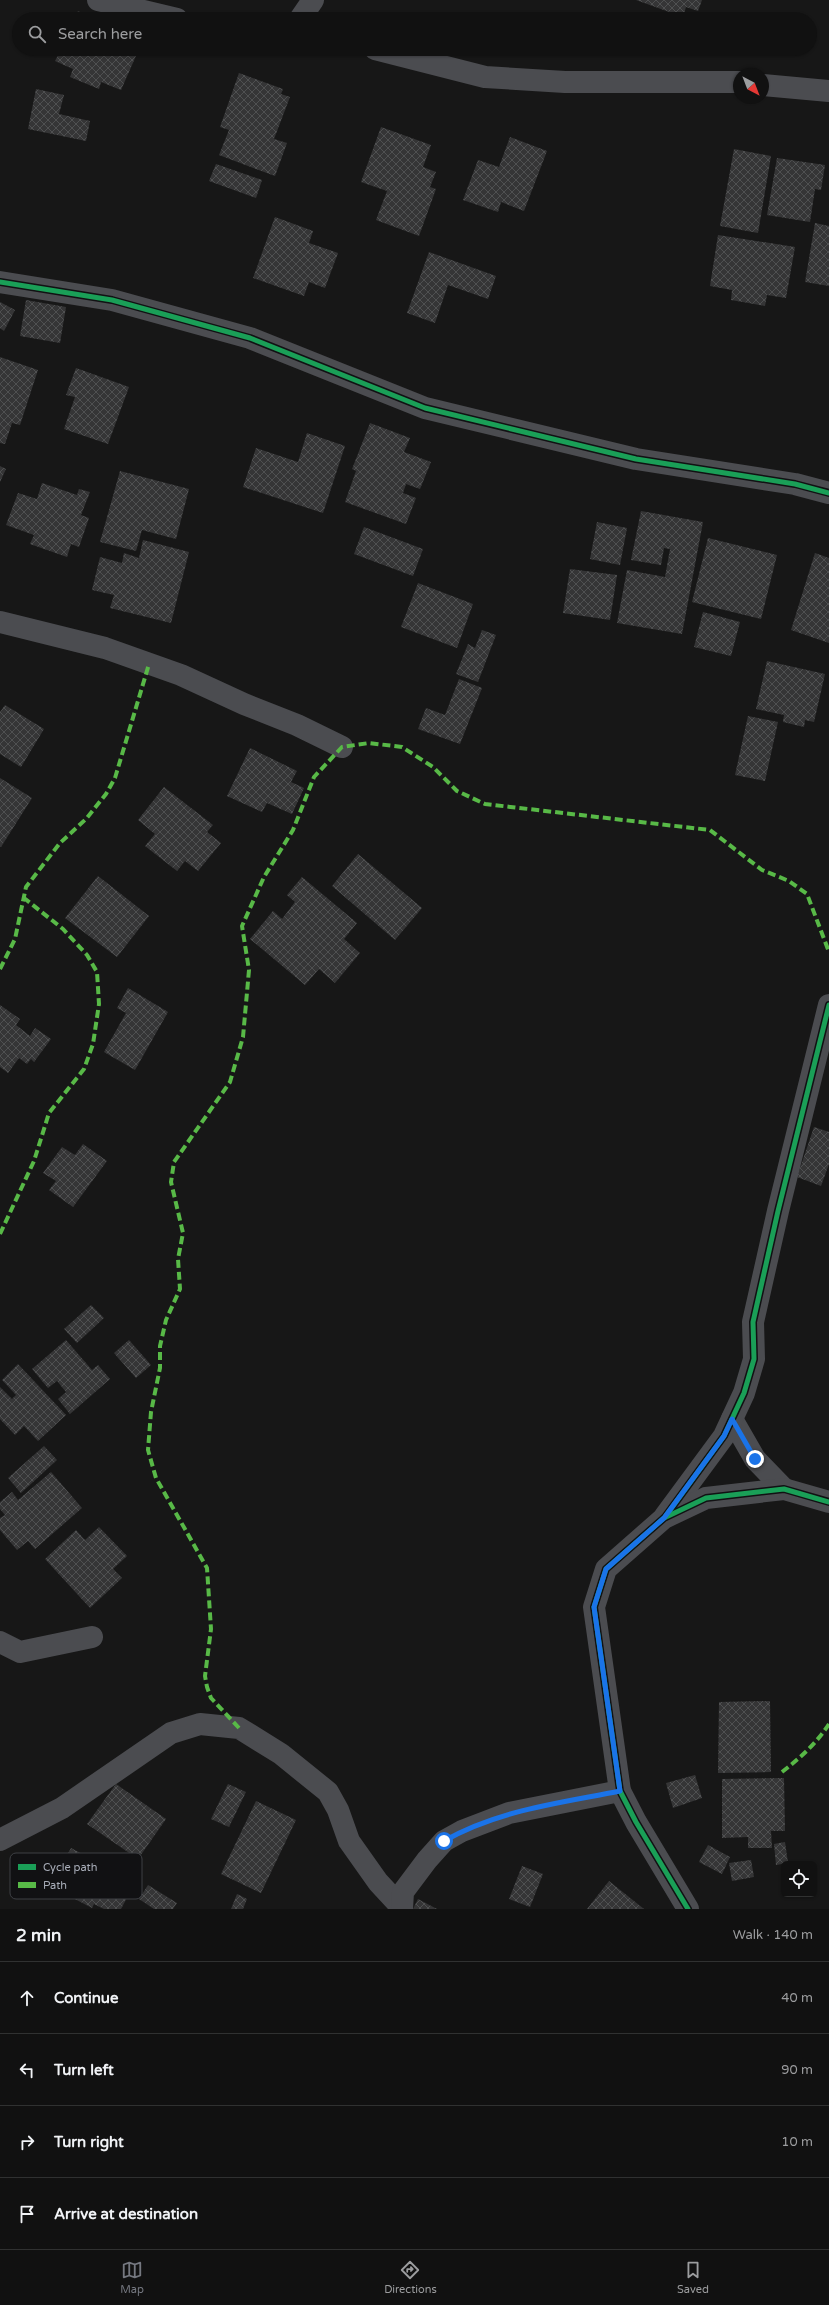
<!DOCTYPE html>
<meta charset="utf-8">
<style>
:root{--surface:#111;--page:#1e1f1f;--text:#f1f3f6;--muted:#9c9d9f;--line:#303131;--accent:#757880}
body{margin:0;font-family:"Varela Round",sans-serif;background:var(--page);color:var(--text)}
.controls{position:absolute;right:12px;bottom:12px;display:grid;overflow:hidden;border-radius:6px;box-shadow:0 1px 3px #0004}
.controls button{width:36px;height:36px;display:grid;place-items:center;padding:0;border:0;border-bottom:1px solid var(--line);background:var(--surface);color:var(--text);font:20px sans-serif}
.compass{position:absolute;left:733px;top:68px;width:36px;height:36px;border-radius:50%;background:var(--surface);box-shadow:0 1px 3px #0004;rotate:138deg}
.stop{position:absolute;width:12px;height:12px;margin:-9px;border:3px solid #1a73e8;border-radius:50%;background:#fff}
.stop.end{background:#1a73e8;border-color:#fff;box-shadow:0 1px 4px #0008}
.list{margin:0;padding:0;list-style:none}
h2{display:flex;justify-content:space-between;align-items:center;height:52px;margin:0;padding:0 16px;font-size:17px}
h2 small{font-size:13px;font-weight:400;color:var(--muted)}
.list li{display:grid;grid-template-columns:26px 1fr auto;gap:12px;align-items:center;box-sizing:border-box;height:72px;padding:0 16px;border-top:1px solid var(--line)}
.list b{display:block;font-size:15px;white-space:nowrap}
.list em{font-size:13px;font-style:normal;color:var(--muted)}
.icon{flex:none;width:22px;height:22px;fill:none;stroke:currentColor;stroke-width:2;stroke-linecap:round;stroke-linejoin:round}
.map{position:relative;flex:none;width:829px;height:1909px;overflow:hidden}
.search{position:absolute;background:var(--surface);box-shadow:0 1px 3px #0004;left:12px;right:12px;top:12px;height:44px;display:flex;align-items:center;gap:10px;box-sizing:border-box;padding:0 14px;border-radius:22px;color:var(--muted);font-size:15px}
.sheet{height:340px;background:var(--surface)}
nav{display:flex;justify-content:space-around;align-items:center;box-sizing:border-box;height:56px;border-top:1px solid var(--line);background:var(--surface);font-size:11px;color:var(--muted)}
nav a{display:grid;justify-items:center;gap:2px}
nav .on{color:var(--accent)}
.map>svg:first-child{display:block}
.building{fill:url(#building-cross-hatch)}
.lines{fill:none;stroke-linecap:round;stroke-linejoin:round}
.minor{stroke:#4b4c50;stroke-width:22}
.quiet{stroke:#58b947;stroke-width:4;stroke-dasharray:8 4;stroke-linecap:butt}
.cycleway-casing{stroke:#111113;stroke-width:8}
.cycleway{stroke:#1a9f57;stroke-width:5}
.route{stroke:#1a73e8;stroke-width:5}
.key{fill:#111113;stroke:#3e4045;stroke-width:1}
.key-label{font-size:11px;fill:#a8adb8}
</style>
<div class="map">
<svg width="829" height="1909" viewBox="0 0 829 1909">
<defs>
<pattern id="building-cross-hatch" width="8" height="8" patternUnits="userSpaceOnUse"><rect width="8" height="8" fill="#353536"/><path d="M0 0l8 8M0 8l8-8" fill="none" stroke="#4f5051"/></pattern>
</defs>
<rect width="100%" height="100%" fill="#171717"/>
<!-- building -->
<g class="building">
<path d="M636,0H702L698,11L686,7L683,17Z"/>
<path d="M78,11L96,19H74Z"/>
<path d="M61,49H139L121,90L101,82L99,89L70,77L73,69L55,61Z"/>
<path d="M239,73L283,89L281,94L290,97L274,139L287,143L275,176L219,155L229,130L220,127Z"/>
<path d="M36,89L64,95L59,114L90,121L86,141L28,129Z"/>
<path d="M381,127L431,145L423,167L436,172L430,187L436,189L419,236L376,220L387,191L361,182Z"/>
<path d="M510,137L547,151L524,211L501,202L498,212L463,200L478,160L499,167Z"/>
<path d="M734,149L771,156L758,233L720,226Z"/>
<path d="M777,158L825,165L821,190L815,189L810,222L767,215Z"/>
<path d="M216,164L262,180L256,198L209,181Z"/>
<path d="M275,217L313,231L309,243L338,253L325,288L309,282L304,296L253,278Z"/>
<path d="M815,223L829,226V286L805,282Z"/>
<path d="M718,235L795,247L786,298L767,295L765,306L731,300L732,290L710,286Z"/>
<path d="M429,252L496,276L488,299L448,285L435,323L407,313Z"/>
<path d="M26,300L66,307L60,343L20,336Z"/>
<path d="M0,302L15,310L4,331L0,328Z"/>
<path d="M0,357L38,370L20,425L12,423L5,444L0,443Z"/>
<path d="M76,368L129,387L108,444L64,429L75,397L66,395Z"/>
<path d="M370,423L410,438L404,452L431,462L420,489L406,484L403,493L416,498L406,524L345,502L356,471L352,469Z"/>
<path d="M307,433L345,446L323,513L243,487L256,448L298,462Z"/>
<path d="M0,466L6,469L0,482Z"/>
<path d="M120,471L189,489L176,539L142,530L136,551L100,542Z"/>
<path d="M42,483L77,495L79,489L90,492L81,515L89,518L79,547L71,544L67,557L30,544L34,535L6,525L18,493L37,499Z"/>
<path d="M641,511L703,522L682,634L617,623L627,570L665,577L670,549L664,548L661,565L631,560Z"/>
<path d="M597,522L627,528L620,565L590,559Z"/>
<path d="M364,527L423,549L413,576L354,554Z"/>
<path d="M708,538L777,555L761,619L692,602Z"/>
<path d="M143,540L189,552L171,623L110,608L114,595L92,590L100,557L122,563L124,553L139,558Z"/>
<path d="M815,553L829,558V643L791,630Z"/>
<path d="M570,569L617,575L610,620L563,613Z"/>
<path d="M418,583L473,604L457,648L401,627Z"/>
<path d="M703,612L740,622L731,656L694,647Z"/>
<path d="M482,630L496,635L478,682L456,674L468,644L475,648Z"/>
<path d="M767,661L825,674L814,722L805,720L804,727L783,722L784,715L756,709Z"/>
<path d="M459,679L482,688L460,744L418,729L426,708L445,715Z"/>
<path d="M5,705L44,729L21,767L0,754V712Z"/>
<path d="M748,716L778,722L765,781L735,775Z"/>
<path d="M250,748L297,771L291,782L304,788L292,814L267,803L262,812L227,796Z"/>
<path d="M0,778L32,798L1,847H0Z"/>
<path d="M164,787L213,825L207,832L221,843L198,871L185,861L177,871L145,846L155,834L138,820Z"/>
<path d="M358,854L422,908L395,940L332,886Z"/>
<path d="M98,876L149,916L117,957L65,918Z"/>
<path d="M302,877L357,923L344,939L360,953L335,983L319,969L305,985L250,939L273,911L282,919L295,902L287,895Z"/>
<path d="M128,988L168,1012L135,1070L104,1052L126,1013L117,1008Z"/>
<path d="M0,1005L20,1019L16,1025L30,1036L35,1028L51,1039L34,1062L31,1059L27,1064L19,1058L8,1073L0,1067Z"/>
<path d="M814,1127L829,1132V1164L821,1186L797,1177Z"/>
<path d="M83,1144L107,1161L73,1207L49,1190L56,1181L43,1173L62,1147L75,1155Z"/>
<path d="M91,1305L104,1318L77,1343L64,1329Z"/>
<path d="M66,1340L92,1370L98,1365L110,1379L70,1414L58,1399L66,1392L57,1381L48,1388L32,1369Z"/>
<path d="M129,1340L151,1365L136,1378L114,1353Z"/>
<path d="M18,1364L66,1415L38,1441L24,1426L15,1435L0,1419V1387L12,1399L16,1395L2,1380Z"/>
<path d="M44,1446L57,1460L21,1493L8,1478Z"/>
<path d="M51,1472L82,1508L35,1549L28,1541L17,1550L0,1530V1518L5,1515L0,1509V1502L12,1492L18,1500Z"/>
<path d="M99,1527L127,1556L113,1569L122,1578L90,1608L45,1559L76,1530L85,1540Z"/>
<path d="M770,1701L771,1772L718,1773L719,1702Z"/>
<path d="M695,1775L702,1798L673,1808L666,1783Z"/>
<path d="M784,1778L785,1831H771L772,1848H748V1837L722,1838V1779Z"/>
<path d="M116,1784L166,1819L138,1859L87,1824Z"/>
<path d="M228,1784L246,1792L229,1827L211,1819Z"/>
<path d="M256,1801L296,1820L261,1893L221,1874Z"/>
<path d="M785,1842L788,1863L776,1865L774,1844Z"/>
<path d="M708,1845L730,1857L722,1874L699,1862Z"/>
<path d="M71,1848L113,1870L107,1882L129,1894L121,1909H104L94,1904L92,1908L50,1886Z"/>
<path d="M751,1860L754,1877L732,1881L729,1863Z"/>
<path d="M522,1866L543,1874L530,1907L509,1899Z"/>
<path d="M609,1881L644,1909H587Z"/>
<path d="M148,1885L177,1903L173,1909H154L139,1899Z"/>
<path d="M237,1894L247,1899L243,1909H231Z"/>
<path d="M418,1899L437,1909H413Z"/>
</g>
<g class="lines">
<!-- minor -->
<g class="minor">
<path d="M98,0L177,19"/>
<path d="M300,19L313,0"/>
<path d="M375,49L485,77L565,82H739"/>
<path d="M763,85L829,91"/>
<path d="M0,282L112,300L250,338L425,408L636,459L795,484L829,493"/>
<path d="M0,622L105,648L181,675L244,704L297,725L342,747"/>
<path d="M732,1419L755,1459L784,1489"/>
<path d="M665,1516L724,1436L744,1393L754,1359L753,1322L778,1211L829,1005"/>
<path d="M0,1642L20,1652L92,1637"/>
<path d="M0,1840L62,1808L171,1733L200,1724L239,1728L281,1754L328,1792L338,1810L349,1841L378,1882L402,1908"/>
<path d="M402,1909L403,1892L427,1860L444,1841L462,1831L509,1813L620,1791"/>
<path d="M688,1909L636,1822L620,1791L594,1607L606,1569L664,1518L706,1498L784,1489L829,1502"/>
</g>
<!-- quiet -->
<g class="quiet">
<path d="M0,969L15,939L26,887L60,843L86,819L106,794L115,778L149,664"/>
<path d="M0,1234L34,1161L49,1113L84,1069L93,1044L99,1004L97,972L87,955L63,929L24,898"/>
<path d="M239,1728L211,1698L207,1687L205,1676L211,1629L207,1568L156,1478L148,1450L151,1412L160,1368V1346L166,1320L180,1289L178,1259L183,1233L171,1182L174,1162L230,1082L243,1037L249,970L242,926L264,877L293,830L314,777L342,747L369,743L402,747L433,767L457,791L485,804L710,830L762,870L789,881L807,894L829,952"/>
<path d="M782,1772C800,1758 816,1744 829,1724"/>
</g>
<defs>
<g id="cycleway">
<path d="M0,282L112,300L250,338L425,408L636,459L795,484L829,493"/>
<path d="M665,1517L724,1436L744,1393L754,1359L753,1322L778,1211L829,1005"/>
<path d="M688,1909L636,1822L620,1791L594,1607L606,1569L664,1518L706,1498L784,1489L829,1502"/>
</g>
</defs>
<!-- cycleway casing -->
<use href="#cycleway" class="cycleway-casing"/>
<!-- cycleway -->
<use href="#cycleway" class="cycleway"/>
</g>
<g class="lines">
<!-- route -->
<path class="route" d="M444,1841C498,1810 560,1803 620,1791L594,1607L606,1569L664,1518L724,1436L732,1419L755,1459"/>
</g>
<!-- legend -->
<rect x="10" y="1853" width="132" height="46" rx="6" class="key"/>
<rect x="18" y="1864" width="18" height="6" fill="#1a9f57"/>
<rect x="18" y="1882" width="18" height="6" fill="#58b947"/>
<g class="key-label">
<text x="43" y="1871">Cycle path</text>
<text x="43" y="1889">Path</text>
</g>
</svg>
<div class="controls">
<button><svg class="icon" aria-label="locate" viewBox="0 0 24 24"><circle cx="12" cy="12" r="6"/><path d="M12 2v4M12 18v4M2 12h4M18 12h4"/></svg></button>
</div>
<svg class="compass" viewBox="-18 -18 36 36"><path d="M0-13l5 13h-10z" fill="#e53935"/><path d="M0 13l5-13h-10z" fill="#9c9d9f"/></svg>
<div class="stop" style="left:444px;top:1841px"></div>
<div class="stop end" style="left:755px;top:1459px"></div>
<div class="search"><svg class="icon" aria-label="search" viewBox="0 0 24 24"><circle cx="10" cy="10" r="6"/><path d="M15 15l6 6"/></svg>Search here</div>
</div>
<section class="sheet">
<h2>2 min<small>Walk · 140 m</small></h2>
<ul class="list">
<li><svg class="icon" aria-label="ahead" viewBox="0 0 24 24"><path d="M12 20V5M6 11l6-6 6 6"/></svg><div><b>Continue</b></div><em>40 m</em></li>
<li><svg class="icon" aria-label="left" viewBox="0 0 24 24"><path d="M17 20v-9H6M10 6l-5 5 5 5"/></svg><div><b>Turn left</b></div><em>90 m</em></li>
<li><svg class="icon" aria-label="right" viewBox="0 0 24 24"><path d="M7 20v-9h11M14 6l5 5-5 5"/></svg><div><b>Turn right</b></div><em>10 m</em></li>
<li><svg class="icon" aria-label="arrive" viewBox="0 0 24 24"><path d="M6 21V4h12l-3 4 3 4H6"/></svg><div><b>Arrive at destination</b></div></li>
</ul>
</section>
<nav>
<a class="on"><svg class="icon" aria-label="map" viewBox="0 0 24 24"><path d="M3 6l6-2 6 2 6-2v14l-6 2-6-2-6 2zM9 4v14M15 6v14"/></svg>Map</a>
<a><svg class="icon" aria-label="directions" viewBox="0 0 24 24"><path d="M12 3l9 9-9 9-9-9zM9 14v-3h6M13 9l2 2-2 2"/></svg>Directions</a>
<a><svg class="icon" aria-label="saved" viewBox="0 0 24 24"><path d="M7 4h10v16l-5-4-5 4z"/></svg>Saved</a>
</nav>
